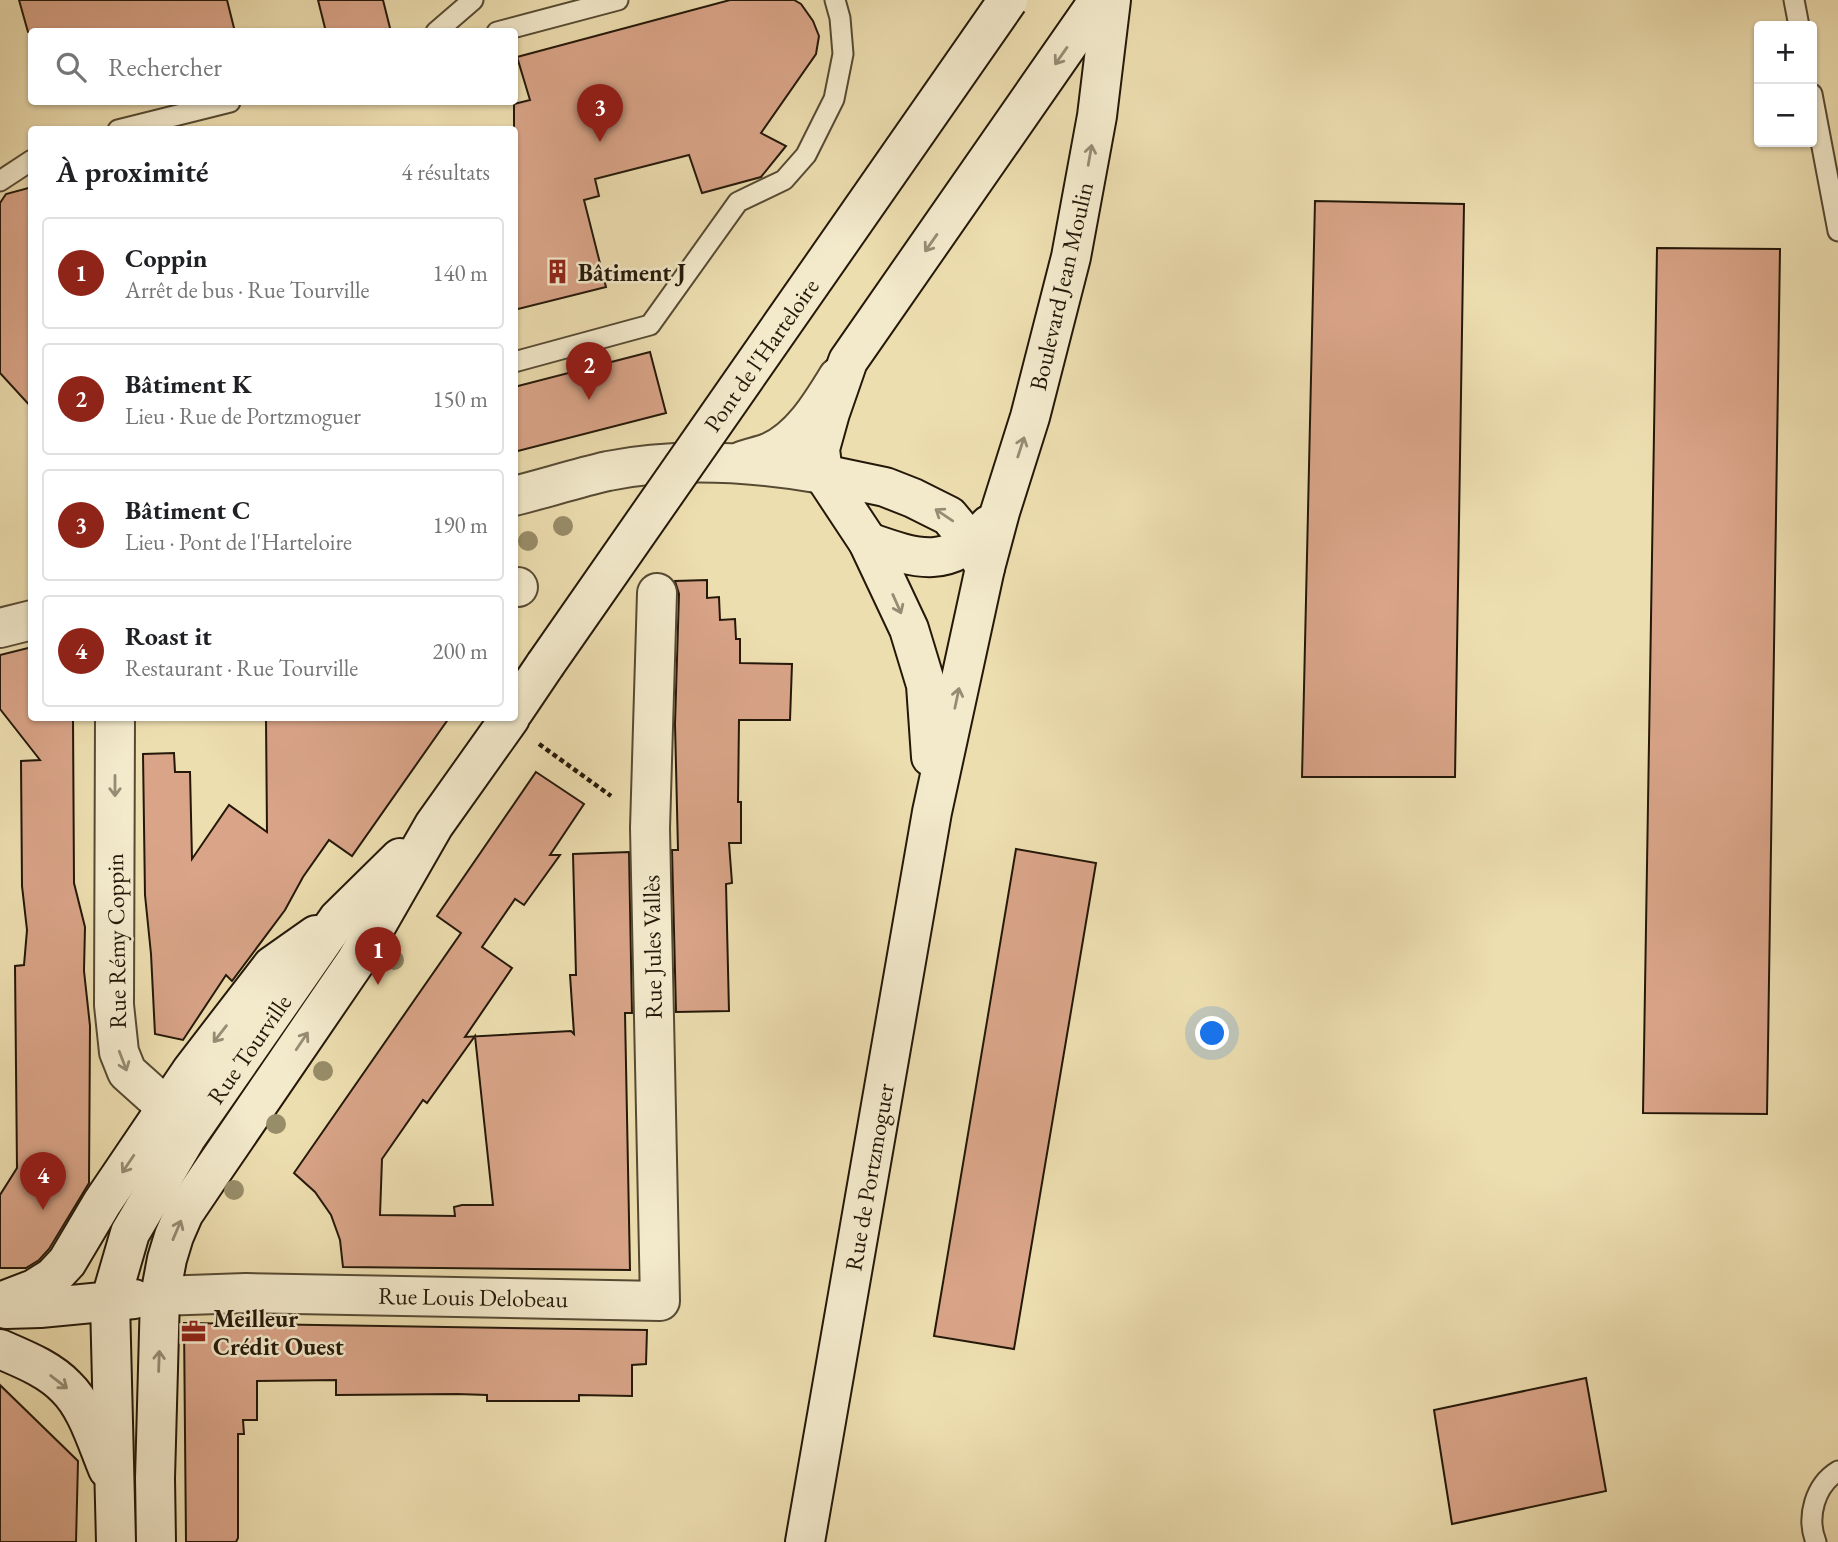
<!DOCTYPE html>
<html lang="fr">
<meta charset="utf-8">
<style>
:root{--surface:#fff;--page:#f2f2f2;--text:#202124;--muted:#757577;--line:#e0e0e0;--accent:#8f2418}
body{margin:0;font-family:"EB Garamond",serif;background:var(--page);color:var(--text)}
.controls{position:absolute;right:21px;top:21px;display:grid;overflow:hidden;border-radius:7px;box-shadow:0 2px 5px #0004}
.controls button{width:63px;height:63px;display:grid;place-items:center;padding:0;border:0;border-bottom:2px solid var(--line);background:var(--surface);color:var(--text);font:35px sans-serif}
.you{position:absolute;left:1213px;top:1034px;width:24px;height:24px;margin:-18px;border:5px solid #fff;border-radius:50%;background:#1a73e8;box-shadow:0 0 0 10px #1a73e833}
.badge{display:grid;place-items:center;width:46px;height:46px;border-radius:50%;background:var(--accent);color:#fff;font-size:23px;font-weight:700}
.pin{position:absolute;translate:-50% -58px;filter:drop-shadow(0 2px 4px #0008)}
.pin::after{content:'';position:absolute;top:37px;width:24px;height:21px;background:inherit;clip-path:polygon(0 0,100% 0,50% 100%)}
.list{margin:0;padding:0;list-style:none}
h2{display:flex;justify-content:space-between;align-items:center;height:91px;margin:0;padding:0 28px;font-size:30px}
h2 small{font-size:23px;font-weight:400;color:var(--muted)}
.list li{display:grid;grid-template-columns:46px 1fr auto;gap:21px;align-items:center;box-sizing:border-box;height:112px;margin:0 14px 14px;padding:0 14px;border:2px solid var(--line);border-radius:7px}
.list b{display:block;font-size:26px;white-space:nowrap}
.list p{margin:0;font-size:23px;white-space:nowrap;color:var(--muted)}
.list em{font-size:23px;font-style:normal;color:var(--muted)}
.icon{flex:none;width:38px;height:38px;fill:none;stroke:currentColor;stroke-width:2;stroke-linecap:round;stroke-linejoin:round}
.map{position:relative;flex:none;width:1838px;height:1542px;overflow:hidden}
.search{position:absolute;background:var(--surface);box-shadow:0 2px 5px #0004;left:28px;top:28px;width:490px;height:77px;display:flex;align-items:center;gap:18px;box-sizing:border-box;padding:0 24px;border-radius:7px;color:var(--muted);font-size:26px}
.panel{position:absolute;background:var(--surface);box-shadow:0 2px 5px #0004;left:28px;top:126px;width:490px;height:595px;border-radius:7px}
.map>svg:first-child{display:block}
.building{fill:#d9a488;stroke:#241809;stroke-width:2;fill-rule:evenodd}
.lines{fill:none;stroke-linecap:round;stroke-linejoin:round}
.lane-casing{stroke:#564a33;stroke-width:23}
.street-casing{stroke:#564a33;stroke-width:42}
.secondary-casing{stroke:#241809;stroke-width:42}
.path{stroke:#241809;stroke-width:4.5;stroke-dasharray:5 3.5;stroke-linecap:butt}
.lane{stroke:#f3eacc;stroke-width:19}
.street{stroke:#f3eacc;stroke-width:38}
.secondary{stroke:#f3eacc;stroke-width:38}
.secondary-bridge-casing{stroke:#241809;stroke-width:42;stroke-linecap:butt}
.secondary-bridge{stroke:#f3eacc;stroke-width:38}
.tree{fill:#988d69}
.oneway{stroke:#968c74}
.labels{text-anchor:middle;dominant-baseline:central;stroke-width:5;stroke-linejoin:round;paint-order:stroke}
.poi-label{font-size:24px;font-weight:bold;fill:#241809;stroke:#f3eacc;text-anchor:start}
.street-label{font-size:24px;fill:#241809;stroke:#f3eacc}
</style>
<div class="map">
<svg width="1838" height="1542" viewBox="0 0 1838 1542">
<rect width="100%" height="100%" fill="#eddeb0"/>
<filter id="stains"><feTurbulence type="fractalNoise" baseFrequency=".00286" numOctaves="4"/><feColorMatrix values="0 0 0 0 .2 0 0 0 0 .09 0 0 0 0 .02 0 0 0 .5 -.17"/></filter>
<radialGradient id="worn" r=".72"><stop offset=".6" stop-color="#630" stop-opacity="0"/><stop offset="1" stop-color="#630" stop-opacity=".3"/></radialGradient>
<!-- building -->
<g class="building">
<path d="M19,0H227L235,32H28Z"/>
<path d="M318,0H383L391,32H326Z"/>
<path d="M730,0H794L801,4L813,21L819,36L816,54L761,133L786,146L761,177L702,193L689,155L595,179L599,196L584,200L606,287L514,310V104L530,100L517,57Z"/>
<path d="M32,187V408L0,373V203L6,194Z"/>
<path d="M1315,201L1464,204L1455,777H1302Z"/>
<path d="M1657,248L1780,249L1767,1114L1643,1113Z"/>
<path d="M650,352L666,413L514,452V387Z"/>
<path d="M707,580V598L719,597L720,620L735,619L736,639H740V663L792,664L790,720H739L738,802H741V843H729L732,883L726,884L729,1011L676,1012L672,850H678L675,724L679,594L675,581Z"/>
<path d="M32,647V718H73L74,883L85,927L84,971L90,1026L89,1183L49,1249L39,1260L26,1268H0V1195L17,1168L15,966L24,965L27,930L22,886L21,761L40,760L0,709V655Z"/>
<path d="M266,718H449L352,856L329,840L303,877L285,910L232,981L226,975L183,1040L155,1034L151,954L145,895L143,754L174,753L175,772H190L192,859L229,805L267,832Z"/>
<path d="M536,772L584,804L550,855H560L524,905L515,899L482,947L512,968L465,1037L571,1031L574,1034L570,975H576L573,854L629,852L632,1013H625L630,1270L343,1267L340,1240L331,1215L315,1192L294,1173L461,933L437,916ZM475,1036L493,1205H462L454,1207L455,1216L380,1215L382,1159L423,1100L427,1103Z"/>
<path d="M1016,849L1096,863L1014,1349L934,1336Z"/>
<path d="M184,1323L647,1330L646,1364L632,1365V1396L579,1395V1401H487V1395L457,1394L336,1395V1380L257,1381V1420H243L244,1434H238V1538L236,1542H186Z"/>
<path d="M1586,1378L1606,1491L1452,1524L1434,1410Z"/>
<path d="M0,1385L78,1461L76,1542H0Z"/>
</g>
<g class="lines">
<defs>
<g id="lane">
<path d="M1794,0L1799,26"/>
<path d="M436,32L473,0"/>
<path d="M497,32L618,0"/>
<path d="M1812,94L1838,231"/>
<path d="M118,130L230,102"/>
<path d="M0,181L32,160"/>
<path d="M514,362L650,325L738,202L784,180L806,155L834,99L843,54L840,18L835,0"/>
<path d="M1816,1542C1806,1517 1815,1485 1838,1471"/>
</g>
<g id="street">
<path d="M742,461C750,458 760,456 768,453C800,440 821,405 838,377"/>
<path d="M514,496C546,488 577,478 608,471C678,457 753,462 823,474"/>
<path d="M514,587H518"/>
<path d="M0,628L32,620"/>
<path d="M115,718L114,1005L119,1052L127,1072L166,1107L176,1119L184,1135"/>
<path d="M160,1296L246,1293L660,1301L650,828L657,593"/>
</g>
<g id="secondary">
<path d="M823,474L885,487L913,498L949,516L972,544L985,568"/>
<path d="M868,542C919,560 949,570 989,525"/>
<path d="M514,711L545,665"/>
<path d="M931,757L926,685L909,629L868,542L823,474L820,449L830,413L848,361L1099,0"/>
<path d="M0,1302L34,1289L53,1277L67,1262L102,1203L192,1070L272,966L316,935"/>
<path d="M6,1309L40,1308L134,1299"/>
<path d="M0,1349C23,1359 49,1369 66,1387C87,1407 97,1443 108,1469"/>
<path d="M116,1542L110,1302L130,1233L186,1138L338,919L400,858"/>
<path d="M156,1542L155,1478L160,1296L167,1259L174,1236L184,1213L209,1176L356,961L434,825L510,718"/>
<path d="M805,1542L932,812L985,568L1000,512L1030,417L1071,257L1097,116L1111,0"/>
</g>
</defs>
<!-- lane casing -->
<use href="#lane" class="lane-casing"/>
<!-- street casing -->
<use href="#street" class="street-casing"/>
<!-- secondary casing -->
<use href="#secondary" class="secondary-casing"/>
<!-- path -->
<path class="path" d="M539,744L611,796"/>
<!-- lane -->
<use href="#lane" class="lane"/>
<!-- street -->
<use href="#street" class="street"/>
<!-- secondary -->
<use href="#secondary" class="secondary"/>
<defs>
<path id="secondary-bridge" d="M545,665L1008,0"/>
</defs>
<!-- secondary-bridge casing -->
<use href="#secondary-bridge" class="secondary-bridge-casing"/>
<!-- secondary-bridge -->
<use href="#secondary-bridge" class="secondary-bridge"/>
</g>
<!-- trees -->
<g class="tree">
<circle cx="563" cy="526" r="10"/>
<circle cx="528" cy="541" r="10"/>
<circle cx="394" cy="960" r="10"/>
<circle cx="323" cy="1071" r="10"/>
<circle cx="276" cy="1124" r="10"/>
<circle cx="234" cy="1190" r="10"/>
</g>
<!-- one-way arrows -->
<defs><path id="oneway-shaft" d="M-6 0H5M1.5-3L5.5 0L1.5 3" fill="none" stroke-width="1.6" stroke-linecap="round" stroke-linejoin="round" transform="scale(1.75)"/></defs>
<g class="oneway">
<use href="#oneway-shaft" transform="translate(1061 56) rotate(125)"/>
<use href="#oneway-shaft" transform="translate(1090 155) rotate(-80)"/>
<use href="#oneway-shaft" transform="translate(931 243) rotate(125)"/>
<use href="#oneway-shaft" transform="translate(1021 447) rotate(-72)"/>
<use href="#oneway-shaft" transform="translate(944 515) rotate(-146)"/>
<use href="#oneway-shaft" transform="translate(897 604) rotate(66)"/>
<use href="#oneway-shaft" transform="translate(957 698) rotate(-78)"/>
<use href="#oneway-shaft" transform="translate(115 786) rotate(90)"/>
<use href="#oneway-shaft" transform="translate(220 1034) rotate(128)"/>
<use href="#oneway-shaft" transform="translate(302 1041) rotate(-56)"/>
<use href="#oneway-shaft" transform="translate(123 1061) rotate(69)"/>
<use href="#oneway-shaft" transform="translate(128 1164) rotate(124)"/>
<use href="#oneway-shaft" transform="translate(177 1230) rotate(-67)"/>
<use href="#oneway-shaft" transform="translate(159 1361) rotate(-88)"/>
<use href="#oneway-shaft" transform="translate(59 1382) rotate(38)"/>
</g>
<!-- icons -->
<defs>
<symbol id="building-bare" viewBox="-9 -9 18 18"><path d="M-4-6H4V6H1V3H-1V6H-4ZM-2.5-4.3h1.7v1.8h-1.7ZM.8-4.3h1.7v1.8H.8ZM-2.5-1h1.7V.8h-1.7ZM.8-1h1.7V.8H.8Z" fill="#8f2418" stroke="#f3eacc" stroke-width="2.5" paint-order="stroke"/></symbol>
<symbol id="office-bare" viewBox="-9 -9 18 18"><path d="M-6-3h4V-5.5h4V-3h4V5H-6ZM-1-4.5V-3h2v-1.5ZM-6 0V1H6V0Z" fill="#8f2418" stroke="#f3eacc" stroke-width="2.5" paint-order="stroke"/></symbol>
</defs>
<g fill-rule="evenodd">
<use href="#building-bare" x="540" y="254" width="35" height="35"/>
<use href="#office-bare" x="176" y="1314" width="35" height="35"/>
</g>
<g class="labels">
<!-- poi labels -->
<g class="poi-label">
<text x="578" y="272">Bâtiment J</text>
<text x="213" y="1318">Meilleur<tspan x="213" dy="28">Crédit Ouest</tspan></text>
</g>
<!-- street labels -->
<g class="street-label">
<text transform="translate(1061 286) rotate(-77)">Boulevard Jean Moulin</text>
<text transform="translate(761 355) rotate(-55)">Pont de l'Harteloire</text>
<text transform="translate(116 941) rotate(-91)">Rue Rémy Coppin</text>
<text transform="translate(652 947) rotate(-91)">Rue Jules Vallès</text>
<text transform="translate(249 1049) rotate(-55)">Rue Tourville</text>
<text transform="translate(869 1177) rotate(-80)">Rue de Portzmoguer</text>
<text transform="translate(473 1297) rotate(1)">Rue Louis Delobeau</text>
</g>
</g>
<rect width="100%" height="100%" filter="url(#stains)"/>
<rect width="100%" height="100%" fill="url(#worn)"/>
</svg>
<div class="controls">
<button>+</button>
<button>−</button>
</div>
<div class="you"></div>
<div class="pin badge" style="left:378px;top:985px">1</div>
<div class="pin badge" style="left:589px;top:400px">2</div>
<div class="pin badge" style="left:600px;top:142px">3</div>
<div class="pin badge" style="left:43px;top:1210px">4</div>
<div class="search"><svg class="icon" aria-label="search" viewBox="0 0 24 24"><circle cx="10" cy="10" r="6"/><path d="M15 15l6 6"/></svg>Rechercher</div>
<section class="panel">
<h2>À proximité<small>4 résultats</small></h2>
<ul class="list">
<li><span class="badge">1</span><div><b>Coppin</b><p>Arrêt de bus · Rue Tourville</p></div><em>140 m</em></li>
<li><span class="badge">2</span><div><b>Bâtiment K</b><p>Lieu · Rue de Portzmoguer</p></div><em>150 m</em></li>
<li><span class="badge">3</span><div><b>Bâtiment C</b><p>Lieu · Pont de l'Harteloire</p></div><em>190 m</em></li>
<li><span class="badge">4</span><div><b>Roast it</b><p>Restaurant · Rue Tourville</p></div><em>200 m</em></li>
</ul>
</section>
</div>
